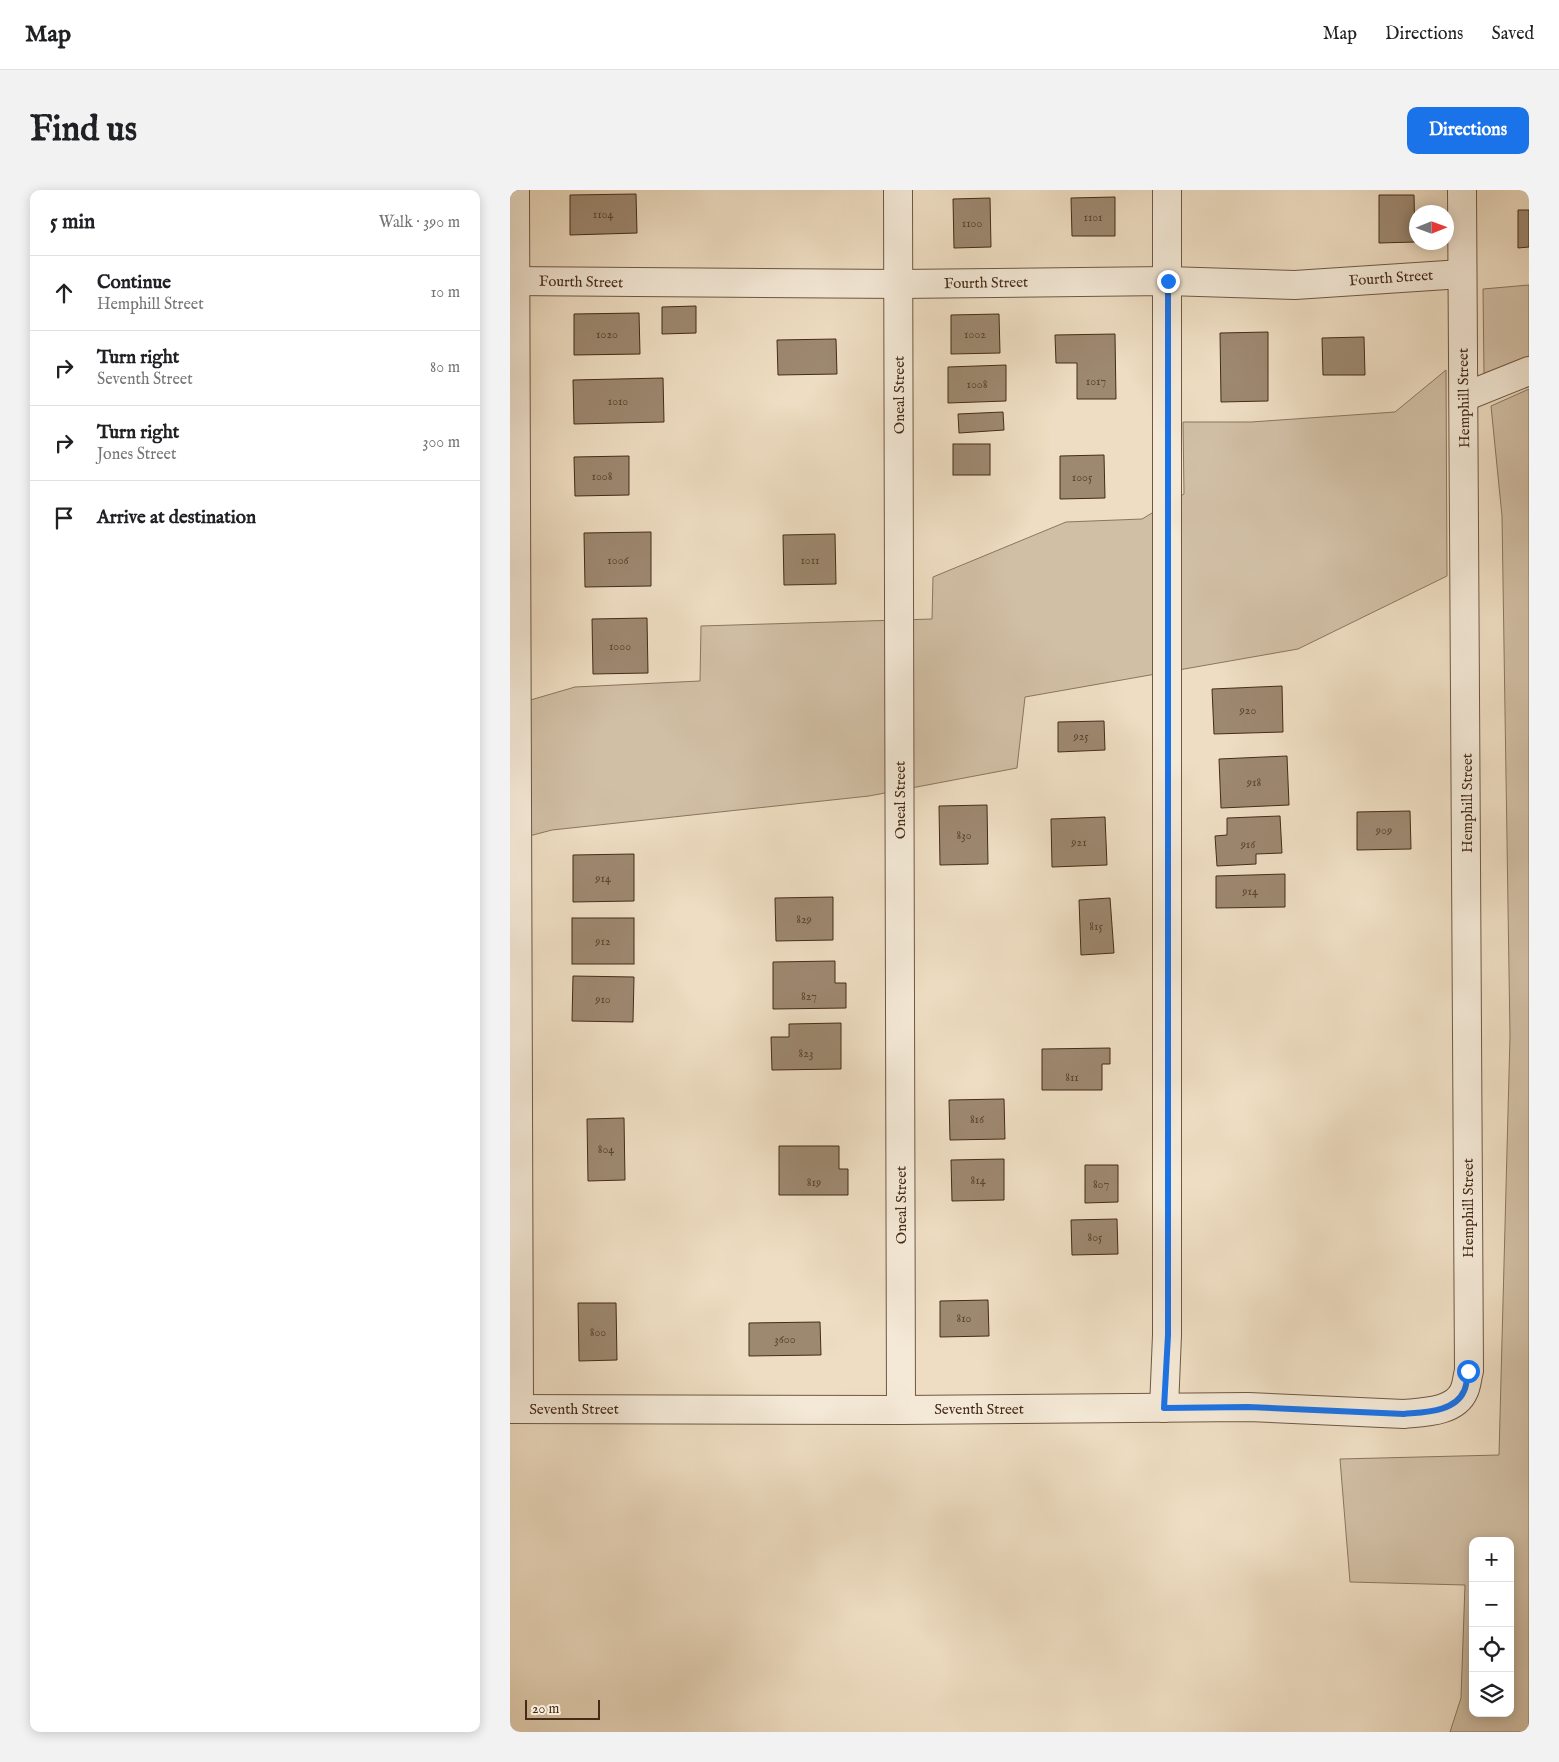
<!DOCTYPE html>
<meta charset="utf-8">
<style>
:root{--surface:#fff;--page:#f2f2f2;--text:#202124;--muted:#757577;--line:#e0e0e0;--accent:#1a73e8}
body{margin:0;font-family:"IM FELL English",serif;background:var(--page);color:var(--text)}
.controls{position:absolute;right:15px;bottom:15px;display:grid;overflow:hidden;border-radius:10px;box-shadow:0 2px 12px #0003}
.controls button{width:45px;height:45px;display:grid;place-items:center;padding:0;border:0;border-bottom:1px solid var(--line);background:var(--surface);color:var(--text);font:25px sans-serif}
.compass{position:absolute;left:899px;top:15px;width:45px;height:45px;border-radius:50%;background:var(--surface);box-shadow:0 2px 12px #0003;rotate:89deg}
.scale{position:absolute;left:15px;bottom:12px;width:75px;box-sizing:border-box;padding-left:5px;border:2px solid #452c18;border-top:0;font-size:14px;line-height:18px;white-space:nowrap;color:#452c18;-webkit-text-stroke:4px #f4e9d7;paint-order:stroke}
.stop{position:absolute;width:15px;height:15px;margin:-11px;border:4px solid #1a73e8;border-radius:50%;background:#fff}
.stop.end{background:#1a73e8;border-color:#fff;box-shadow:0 1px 5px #0008}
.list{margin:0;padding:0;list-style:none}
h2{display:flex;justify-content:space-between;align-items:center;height:65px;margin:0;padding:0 20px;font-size:21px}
h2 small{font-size:16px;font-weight:400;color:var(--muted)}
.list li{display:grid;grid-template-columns:32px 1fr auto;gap:15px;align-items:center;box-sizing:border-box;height:75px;padding:0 20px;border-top:1px solid var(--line)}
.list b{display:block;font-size:19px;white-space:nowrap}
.list p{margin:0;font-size:16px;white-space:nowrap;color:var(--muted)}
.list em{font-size:16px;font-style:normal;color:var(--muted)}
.icon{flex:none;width:28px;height:28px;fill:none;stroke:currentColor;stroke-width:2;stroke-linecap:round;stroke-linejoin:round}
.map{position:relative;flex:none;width:1019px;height:1542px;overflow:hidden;border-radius:10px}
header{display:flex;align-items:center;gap:30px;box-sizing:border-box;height:70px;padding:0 25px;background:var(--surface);border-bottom:1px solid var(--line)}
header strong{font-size:24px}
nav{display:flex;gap:28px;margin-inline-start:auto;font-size:18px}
.intro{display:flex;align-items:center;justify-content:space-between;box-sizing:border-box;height:120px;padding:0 30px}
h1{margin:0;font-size:35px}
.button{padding:12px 22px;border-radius:10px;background:var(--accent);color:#fff;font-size:18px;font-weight:700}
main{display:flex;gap:30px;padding:0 30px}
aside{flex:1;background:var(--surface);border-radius:10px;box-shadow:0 2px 12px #0003}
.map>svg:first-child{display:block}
.green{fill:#d1bfa5;stroke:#8b765e;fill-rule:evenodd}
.building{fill:#9d8870;stroke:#452c18}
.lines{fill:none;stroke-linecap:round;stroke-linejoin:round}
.minor-casing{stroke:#6f5842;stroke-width:30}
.minor{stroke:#f4e9d7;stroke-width:28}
.route{stroke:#1a73e8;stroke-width:6}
.labels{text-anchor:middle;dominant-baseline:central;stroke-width:4.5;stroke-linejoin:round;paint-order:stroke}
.number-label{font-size:12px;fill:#5b432e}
.street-label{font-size:15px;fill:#452c18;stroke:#f4e9d7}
</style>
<header>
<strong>Map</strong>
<nav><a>Map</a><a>Directions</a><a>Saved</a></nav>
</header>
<div class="intro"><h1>Find us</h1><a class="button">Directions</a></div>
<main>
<aside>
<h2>5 min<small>Walk · 390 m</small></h2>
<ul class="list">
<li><svg class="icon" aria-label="ahead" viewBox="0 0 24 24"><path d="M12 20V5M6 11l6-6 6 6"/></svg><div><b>Continue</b><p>Hemphill Street</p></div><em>10 m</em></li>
<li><svg class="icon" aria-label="right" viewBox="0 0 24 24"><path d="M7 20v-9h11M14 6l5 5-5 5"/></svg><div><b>Turn right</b><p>Seventh Street</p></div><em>80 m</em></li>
<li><svg class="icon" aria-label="right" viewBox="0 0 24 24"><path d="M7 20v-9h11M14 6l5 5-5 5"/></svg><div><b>Turn right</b><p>Jones Street</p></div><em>300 m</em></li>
<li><svg class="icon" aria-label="arrive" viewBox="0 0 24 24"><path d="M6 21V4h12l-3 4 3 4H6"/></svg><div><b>Arrive at destination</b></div></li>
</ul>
</aside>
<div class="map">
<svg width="1019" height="1542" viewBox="0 0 1019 1542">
<rect width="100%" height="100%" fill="#eeddc2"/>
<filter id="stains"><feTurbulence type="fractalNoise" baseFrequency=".004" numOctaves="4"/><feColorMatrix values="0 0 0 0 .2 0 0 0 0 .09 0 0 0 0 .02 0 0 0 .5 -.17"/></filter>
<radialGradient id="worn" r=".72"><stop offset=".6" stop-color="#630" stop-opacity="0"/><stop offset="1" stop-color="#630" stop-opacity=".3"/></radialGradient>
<!-- green -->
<g class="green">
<path d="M1019,95V167L974,186L973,99Z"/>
<path d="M936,180L937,386L788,459L515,507L507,578L359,606L42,640L0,651V516L65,497L190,491L191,436L422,429L423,387L556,332L632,329L674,304L673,232H741L885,222Z"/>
<path d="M1019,199V1542H940L951,1508L955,1395L840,1392L830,1269L989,1265L1000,846L992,326L981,216ZM963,1351H1000V1523H963Z"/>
</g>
<!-- building -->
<g class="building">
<path d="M126,4L127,43L60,45V5Z"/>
<path d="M869,5H904L905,52L869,53Z"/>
<path d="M605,7V46H562L561,8Z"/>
<path d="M480,8L481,57L444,58L443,9Z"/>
<path d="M1008,20H1019V57L1008,58Z"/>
<path d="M186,116V143L152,144V117Z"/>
<path d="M129,123L130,164L64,165V124Z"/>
<path d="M489,124L490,163L441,164V125Z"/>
<path d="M758,142V211L711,212L710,143Z"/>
<path d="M605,144L606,209H567V173H546L545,145Z"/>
<path d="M854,147L855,185H813L812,148Z"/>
<path d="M326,149L327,184L268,185L267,150Z"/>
<path d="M496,175V211L438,213V177Z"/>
<path d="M153,188L154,232L64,234L63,190Z"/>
<path d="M493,222L494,240L449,243L448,224Z"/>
<rect x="443" y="254" width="37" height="31"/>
<path d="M594,265L595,308L550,309V266Z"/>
<path d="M119,266V305L65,306L64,267Z"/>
<path d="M141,342V396L75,397L74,343Z"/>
<path d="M325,344L326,394L274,395L273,345Z"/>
<path d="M137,428L138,483L83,484L82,429Z"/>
<path d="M772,496L773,542L704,544L702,499Z"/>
<path d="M594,531L595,560L548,562V532Z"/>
<path d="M777,566L779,615L711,618L709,569Z"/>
<path d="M477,615L478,674L430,675L429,616Z"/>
<path d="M900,621L901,659L847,660V622Z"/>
<path d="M770,626L772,663L746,664V674L707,676L705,646L717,645V628Z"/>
<path d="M595,627L597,675L542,677L541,629Z"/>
<path d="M124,664V711L63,712V665Z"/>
<path d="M775,684V717L706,718V686Z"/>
<path d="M323,707V750L266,751L265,708Z"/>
<path d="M600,708L604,763L571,765L569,710Z"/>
<rect x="62" y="728" width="62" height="46"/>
<path d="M325,771V793H336V818L263,819V772Z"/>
<path d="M63,786L124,787L123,832L62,831Z"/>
<path d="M331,833V879L262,880L261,847H279V834Z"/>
<path d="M600,858V874H592V900H532V859Z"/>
<path d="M494,909L495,949L440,950L439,910Z"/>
<path d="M114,928L115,990L78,991L77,929Z"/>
<path d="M269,956H329V979H338V1005H269Z"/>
<path d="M494,969V1010L442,1011L441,970Z"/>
<path d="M575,975H608V1012L575,1013Z"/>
<path d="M607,1029L608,1064L562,1065L561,1030Z"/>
<path d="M478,1110L479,1146L430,1147V1111Z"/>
<path d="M68,1113H106L107,1170L69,1171Z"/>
<path d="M310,1132L311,1165L239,1166V1133Z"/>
</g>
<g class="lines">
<defs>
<g id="minor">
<path d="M5,0L9,1219"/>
<path d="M388,0L391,1220"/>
<path d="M0,91L389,94L657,91L785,95L952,84"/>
<path d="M954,207L1019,181"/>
<path d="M654,1218L657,1145V0"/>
<path d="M0,1219L391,1220L738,1217L894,1224C914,1222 945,1222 954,1201C957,1195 957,1187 959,1181L952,0"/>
</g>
</defs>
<!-- minor casing -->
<use href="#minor" class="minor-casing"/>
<!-- minor -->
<use href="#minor" class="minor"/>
</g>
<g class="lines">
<!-- route -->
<path class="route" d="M658,91V1145L654,1218L738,1217L894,1224C914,1222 945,1222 954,1201C957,1195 957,1187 958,1181"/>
</g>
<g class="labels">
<!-- number labels -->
<g class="number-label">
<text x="93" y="24">1104</text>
<text x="583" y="27">1101</text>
<text x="462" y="33">1100</text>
<text x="97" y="144">1020</text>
<text x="465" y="144">1002</text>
<text x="586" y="191">1017</text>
<text x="467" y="194">1008</text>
<text x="108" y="211">1010</text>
<text x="92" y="286">1008</text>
<text x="572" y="287">1005</text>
<text x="108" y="370">1006</text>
<text x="300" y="370">1011</text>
<text x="110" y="456">1000</text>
<text x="738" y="520">920</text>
<text x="571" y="546">925</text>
<text x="744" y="592">918</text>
<text x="874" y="640">909</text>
<text x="454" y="645">830</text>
<text x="569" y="652">921</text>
<text x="738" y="654">916</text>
<text x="93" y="688">914</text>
<text x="740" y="701">914</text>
<text x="294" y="729">829</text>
<text x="586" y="736">815</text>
<text x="93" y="751">912</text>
<text x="299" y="806">827</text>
<text x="93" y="809">910</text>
<text x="296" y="863">823</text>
<text x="562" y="887">811</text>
<text x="467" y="929">816</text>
<text x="96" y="959">804</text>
<text x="468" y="990">814</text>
<text x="304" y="992">819</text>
<text x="591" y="994">807</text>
<text x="585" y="1047">805</text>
<text x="454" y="1128">810</text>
<text x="88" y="1142">800</text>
<text x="275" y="1149">3600</text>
</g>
<!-- street labels -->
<g class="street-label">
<text transform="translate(881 88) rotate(-4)">Fourth Street</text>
<text transform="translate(71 92) rotate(1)">Fourth Street</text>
<text transform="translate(476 93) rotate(-1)">Fourth Street</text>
<text transform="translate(389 205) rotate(-90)">Oneal Street</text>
<text transform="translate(954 208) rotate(-91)">Hemphill Street</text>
<text transform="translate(390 610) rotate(-90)">Oneal Street</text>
<text transform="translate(957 613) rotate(-90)">Hemphill Street</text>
<text transform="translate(391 1015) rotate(-90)">Oneal Street</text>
<text transform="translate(958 1018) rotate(-90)">Hemphill Street</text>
<text x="64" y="1219">Seventh Street</text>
<text x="469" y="1219">Seventh Street</text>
</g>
</g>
<rect width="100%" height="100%" filter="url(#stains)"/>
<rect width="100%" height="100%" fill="url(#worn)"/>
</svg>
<div class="controls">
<button>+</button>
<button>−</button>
<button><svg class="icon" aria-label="locate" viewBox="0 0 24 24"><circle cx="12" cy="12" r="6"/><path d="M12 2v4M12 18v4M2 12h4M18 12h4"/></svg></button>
<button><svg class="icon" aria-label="layers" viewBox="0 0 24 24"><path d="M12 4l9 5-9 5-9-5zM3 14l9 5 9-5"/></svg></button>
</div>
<svg class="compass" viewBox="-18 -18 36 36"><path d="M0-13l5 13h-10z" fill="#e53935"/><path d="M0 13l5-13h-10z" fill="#757577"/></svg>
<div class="scale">20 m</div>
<div class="stop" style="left:958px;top:1181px"></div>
<div class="stop end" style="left:658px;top:91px"></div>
</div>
</main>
